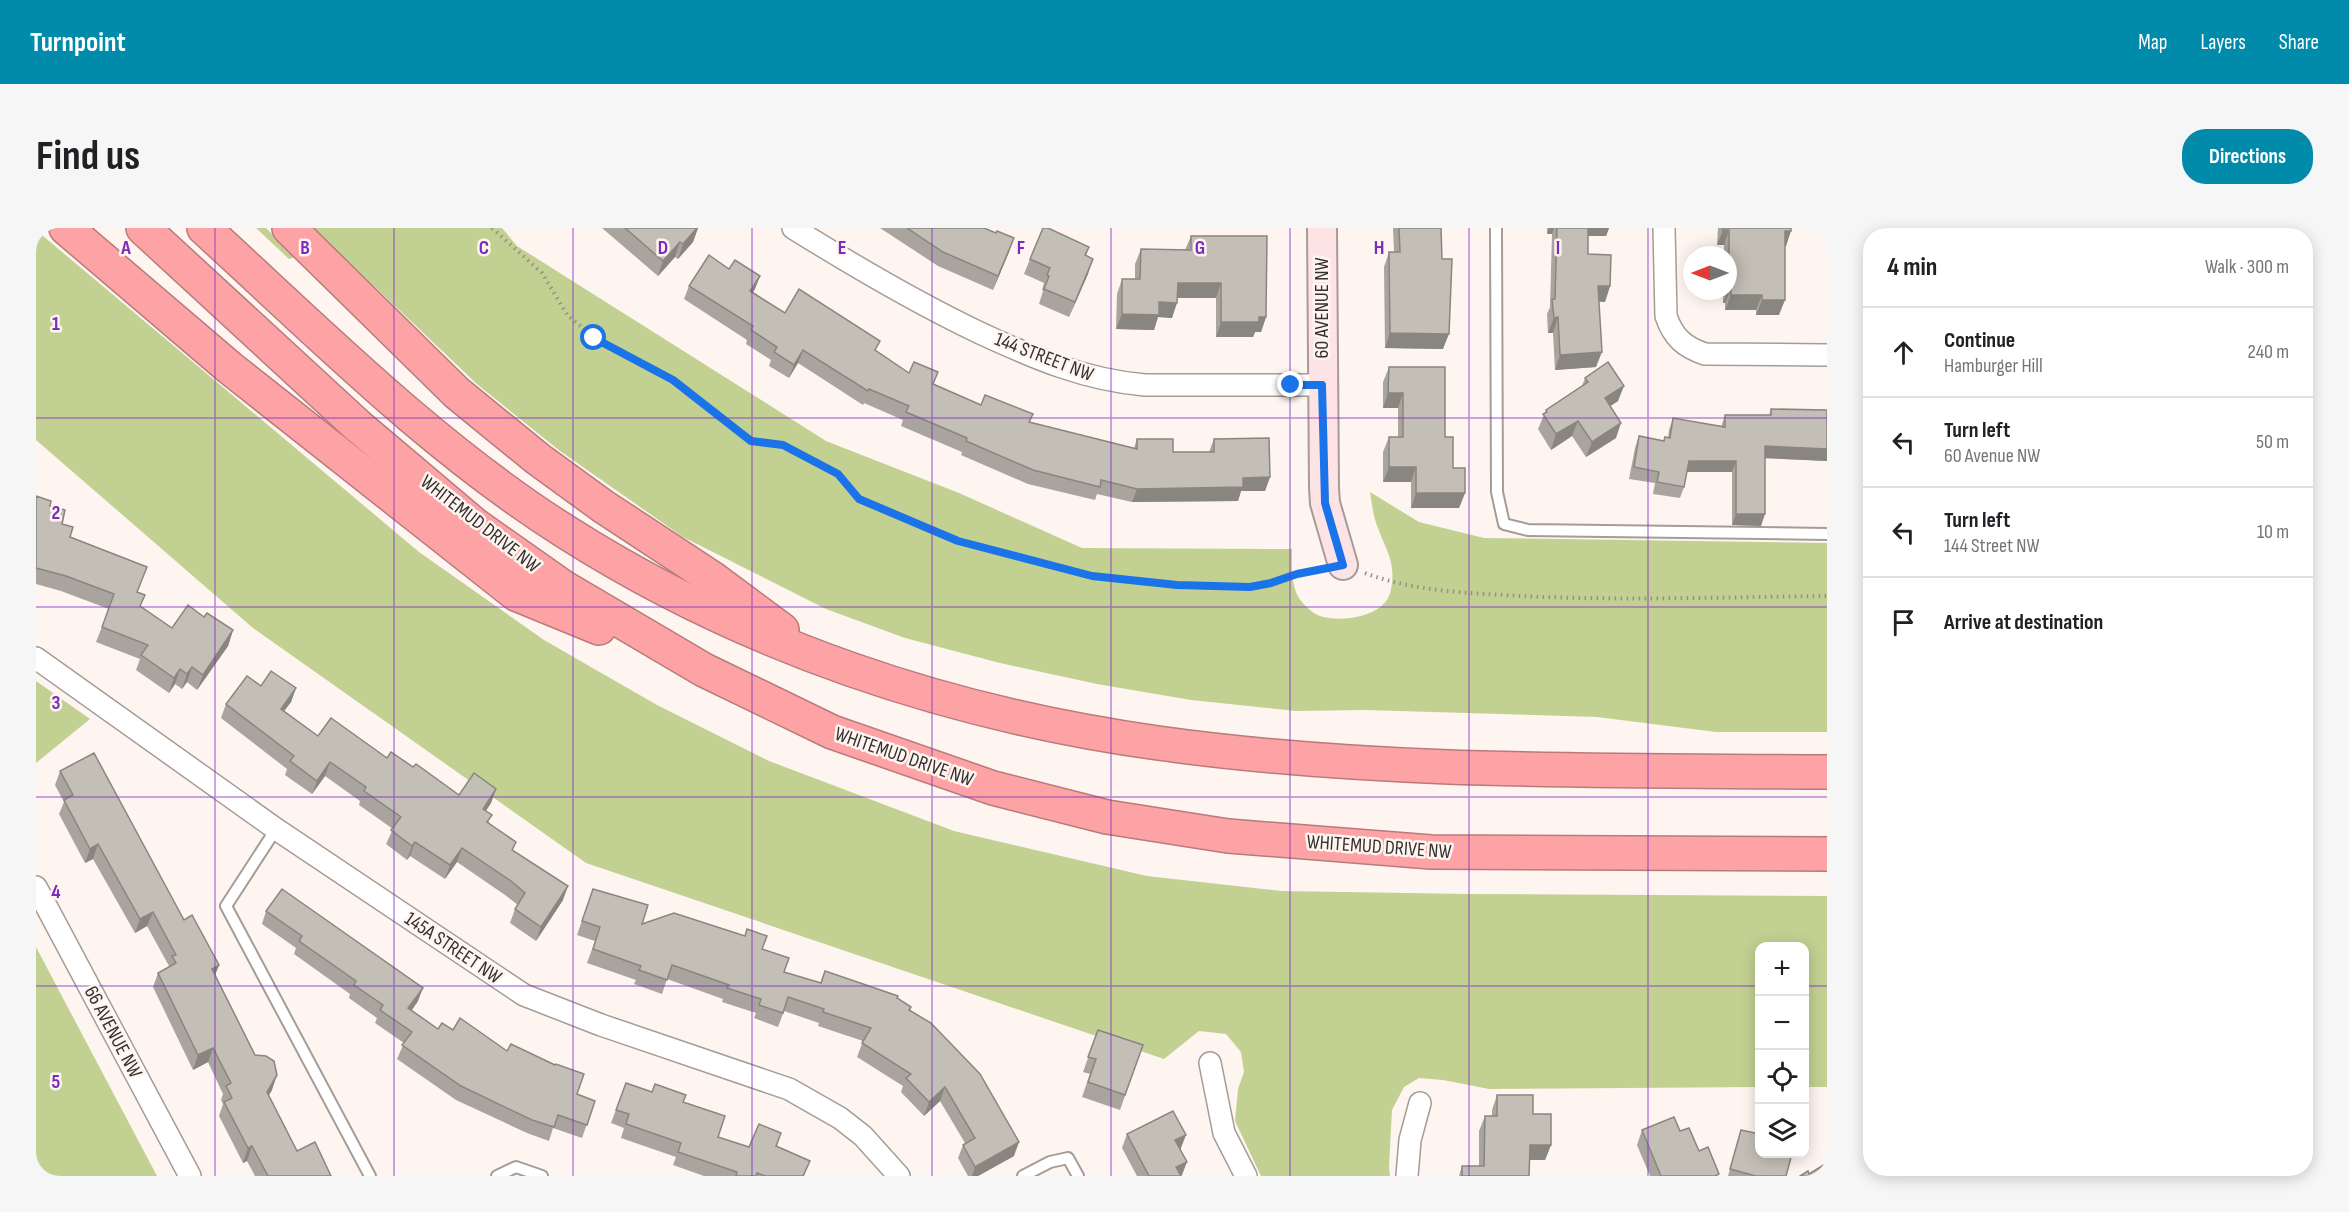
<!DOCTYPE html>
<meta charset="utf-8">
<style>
:root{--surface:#fff;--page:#f6f6f6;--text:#202124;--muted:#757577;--line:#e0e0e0;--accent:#018baa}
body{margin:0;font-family:"Sofia Sans Condensed",sans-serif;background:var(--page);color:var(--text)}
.controls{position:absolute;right:18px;bottom:18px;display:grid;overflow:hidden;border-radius:12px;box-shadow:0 3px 15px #0003}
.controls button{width:54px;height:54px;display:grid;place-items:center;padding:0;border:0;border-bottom:2px solid var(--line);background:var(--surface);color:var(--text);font:30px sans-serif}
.compass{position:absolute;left:1647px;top:18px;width:54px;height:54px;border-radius:50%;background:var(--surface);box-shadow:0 3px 15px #0003;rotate:270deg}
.stop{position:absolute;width:18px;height:18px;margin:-14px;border:4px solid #1a73e8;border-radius:50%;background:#fff}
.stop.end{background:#1a73e8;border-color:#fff;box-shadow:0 2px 6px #0008}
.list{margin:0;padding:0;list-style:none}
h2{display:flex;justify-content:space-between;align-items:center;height:78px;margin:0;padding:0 24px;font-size:26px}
h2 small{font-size:20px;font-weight:400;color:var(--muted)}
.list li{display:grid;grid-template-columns:39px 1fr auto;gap:18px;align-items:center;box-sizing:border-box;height:90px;padding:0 24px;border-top:2px solid var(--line)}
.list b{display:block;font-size:22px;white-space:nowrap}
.list p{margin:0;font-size:20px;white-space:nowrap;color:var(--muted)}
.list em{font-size:20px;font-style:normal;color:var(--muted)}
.icon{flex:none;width:33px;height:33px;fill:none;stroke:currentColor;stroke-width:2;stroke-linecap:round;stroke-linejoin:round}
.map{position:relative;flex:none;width:1791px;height:948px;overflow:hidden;border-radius:24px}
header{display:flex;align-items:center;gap:36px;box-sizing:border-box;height:84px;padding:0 30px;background:var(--accent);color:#fff}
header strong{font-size:28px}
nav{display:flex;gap:33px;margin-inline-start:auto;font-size:21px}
.intro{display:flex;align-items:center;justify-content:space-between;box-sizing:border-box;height:144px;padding:0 36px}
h1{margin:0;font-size:42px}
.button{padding:15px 27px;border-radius:24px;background:var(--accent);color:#fff;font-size:21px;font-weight:700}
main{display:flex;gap:36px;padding:0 36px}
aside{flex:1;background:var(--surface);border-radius:24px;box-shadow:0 3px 15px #0003}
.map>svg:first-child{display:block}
.green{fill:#c2d192}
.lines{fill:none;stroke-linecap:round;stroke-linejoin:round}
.lane-casing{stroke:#a69c97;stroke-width:14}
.street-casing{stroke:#a69c97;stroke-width:24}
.secondary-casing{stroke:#a69c97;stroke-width:32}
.highway-casing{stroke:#b77b7c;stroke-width:36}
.path{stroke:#958f8c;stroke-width:4;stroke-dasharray:1.5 4.5;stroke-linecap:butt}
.lane{stroke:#fff;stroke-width:10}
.street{stroke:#fff;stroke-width:21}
.secondary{stroke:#fee3e4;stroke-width:28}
.highway{stroke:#fda3a6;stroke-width:33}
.wall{fill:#a9a49d}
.shaded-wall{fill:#89867f}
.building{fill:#c4bfb6;stroke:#89867f;stroke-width:1.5}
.route{stroke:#1a73e8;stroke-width:8}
.grid{fill:none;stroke:#7b2cbf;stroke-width:1.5;stroke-opacity:0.55}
.labels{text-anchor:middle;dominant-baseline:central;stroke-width:5;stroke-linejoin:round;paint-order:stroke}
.street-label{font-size:20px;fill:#35312f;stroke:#fef5f1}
.grid-label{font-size:20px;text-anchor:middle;font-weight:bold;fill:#7b2cbf;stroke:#fef5f1;stroke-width:5;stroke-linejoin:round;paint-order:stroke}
</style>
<header>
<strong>Turnpoint</strong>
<nav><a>Map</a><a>Layers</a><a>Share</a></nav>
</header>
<div class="intro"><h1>Find us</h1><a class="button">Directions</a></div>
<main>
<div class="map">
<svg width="1791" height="948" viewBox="0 0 1791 948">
<rect width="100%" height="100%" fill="#fef5f1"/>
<!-- green -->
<g class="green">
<path d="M220,0H230L259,29L253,31Z"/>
<path d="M277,0H466L481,18L790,213L923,265L1046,320L1256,321C1256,338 1254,360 1266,374C1270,379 1279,387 1284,388C1306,395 1350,389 1355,362C1360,333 1351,325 1342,300C1337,289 1336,276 1334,264L1383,294L1448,310L1791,315V504H1680L1561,489L1329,482L1260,483L1155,472L1061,456L964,435L869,410L790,381L647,309L524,223L442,157Z"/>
<path d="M0,2L383,324L508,412L621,477L733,533L918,603L1111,648L1246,663L1433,666L1791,668V859H1769L1768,718H1724L1723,859L1453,861L1407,852L1383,850L1368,859L1356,882L1353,939L1354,948H1225L1199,893L1202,861L1208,844L1205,824L1190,806L1163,803L1128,831L550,635L217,400L0,212Z"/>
<path d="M0,453L54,491L0,535Z"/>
<path d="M0,719L121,948H0Z"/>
</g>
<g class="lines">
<defs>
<g id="lane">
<path d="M1460,0L1461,264L1468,296L1492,302L1791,306"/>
<path d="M240,601L190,678L334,948"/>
<path d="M461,948L480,939L506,948"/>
<path d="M987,948L1014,934L1032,930L1042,948"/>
</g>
<g id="street">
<path d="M757,0C818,38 879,74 944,105C998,130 1049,152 1109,157H1286"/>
<path d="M1628,0L1630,88C1637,109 1648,119 1669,126L1791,127"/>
<path d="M0,430L240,601L488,767L565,797L753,861L804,890L827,908L863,948"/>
<path d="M0,659L154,948"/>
<path d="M1174,835L1188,905L1210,948"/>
<path d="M1371,948L1374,912L1384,875"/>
</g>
<path id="secondary" d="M1286,0L1288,260L1289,275L1307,337"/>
<g id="highway">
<path d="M30,0L194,140L480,366L563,400"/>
<path d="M107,0L322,198L439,297L527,359L668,442L796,504L957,560L1071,589L1192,608L1395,624L1791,626"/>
<path d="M168,0C284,106 397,220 530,304C709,418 913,486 1122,515C1344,546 1568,542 1791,544"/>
<path d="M253,0L421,165L502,231L568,279L676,350L746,402"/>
</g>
</defs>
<!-- lane casing -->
<use href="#lane" class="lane-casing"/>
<!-- street casing -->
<use href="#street" class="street-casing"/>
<!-- secondary casing -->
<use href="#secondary" class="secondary-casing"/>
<!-- highway casing -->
<use href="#highway" class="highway-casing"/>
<!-- path -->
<g class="path">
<path d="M456,0L506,45L532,88L558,109L637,152L715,213L747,217L802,247L823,271L922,313L1056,348L1141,358L1214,359L1285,341"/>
<path d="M1329,345C1379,364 1434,365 1486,368C1587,373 1690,369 1791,368"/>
</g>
<!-- lane -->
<use href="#lane" class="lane"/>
<!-- street -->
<use href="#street" class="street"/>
<!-- secondary -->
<use href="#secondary" class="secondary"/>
<!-- highway -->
<use href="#highway" class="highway"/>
</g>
<!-- wall -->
<g class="wall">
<path d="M566,0H662L657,14L642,31L639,29L622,48Z"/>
<path d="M844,0H948L973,24L957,62L902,38Z"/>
<path d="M1357,0H1405L1407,121L1349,120L1348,39L1353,24H1358Z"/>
<path d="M1511,0H1573L1570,8H1552V26L1574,58L1569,74L1563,73L1560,139L1519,142L1517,105H1512L1511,86L1514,79L1516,6H1511Z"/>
<path d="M1682,0H1755L1750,18H1749L1743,87H1720V82H1689V75H1687V63H1692V27H1688V17H1681Z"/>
<path d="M1155,8L1230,89L1225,104H1219L1217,109H1180V70H1141L1136,90L1122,89L1118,102L1080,101L1081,66L1086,51H1099V36L1105,21L1149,22Z"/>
<path d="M1053,19L1050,28L1052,46L1033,89L1003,76L1007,63L1006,62L1008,55L988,46L994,31Z"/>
<path d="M693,41L724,48L717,64L749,85L841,123L873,145L945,177L997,186L994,194L1098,220L1101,211L1137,224H1173L1178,211L1234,249L1229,263H1205L1202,273L1096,274L1061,266L1059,272L992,256L925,227L926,224L865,198L867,192L828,175L827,177L762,135L753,150L733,138L735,132L710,116L711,112L648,71L653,58Z"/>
<path d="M1353,139L1409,209L1417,240L1429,265L1423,280H1375V254H1347V224L1353,209H1362V180H1347V154Z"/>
<path d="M1549,150L1582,173L1574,178L1580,210L1550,229L1536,208L1515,222L1502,201L1510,182L1546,158Z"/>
<path d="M1735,181L1791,182V233L1729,230L1725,298L1696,297V244H1651L1648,259L1644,270L1617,266L1619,255L1593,251L1599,220L1603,208L1628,213L1629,209H1632L1633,202L1637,190L1685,199L1689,187H1733Z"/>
<path d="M0,268L14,278L34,309L102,364L104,378L136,400L168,389L197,402L192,418L161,462L151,454L146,461L139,456L133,465L100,442L104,431L60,414L73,381L25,363L0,356Z"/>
<path d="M225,458L260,460L255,474L248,483L282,508L377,539L423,567L460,561L455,575L450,583L453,595L477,622L527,672L500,713L474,695L479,681L482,677L469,667L421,634L409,651L374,628L371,632L350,616L357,601L323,577L324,573L289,548L276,566L249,547L251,541L185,490L190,476Z"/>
<path d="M24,543L148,692L183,737L179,747L236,862L233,867L261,923L295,948H219L211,933L207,935L183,888L187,876L185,872L187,866L172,834L157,842L117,759L122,745L133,738L111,698L99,705L57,631L49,635L23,586L28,574L19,557Z"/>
<path d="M557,661L606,696L726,721L748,744L784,755L861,770L875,779L874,782L978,928L942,948H932L922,930L927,917L929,915L904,873L888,888L865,864L867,858L821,829L827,813L782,798L783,795L748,783L742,799L718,790L720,785L686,774L687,771L631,751L626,766L598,756L600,752L551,735L559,713L541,707Z"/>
<path d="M230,683L382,773L376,782L402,801L417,802L471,823L541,866L559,873L546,910L517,900L513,913L491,905L420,872L361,831L368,815L339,795L341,790L313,770L314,766L258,726L260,720L226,696Z"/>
<path d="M1062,802L1107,817L1084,882L1046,869L1054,846L1047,844Z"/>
<path d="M590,855L647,874L682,909L713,919L745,905L741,918L774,933L768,948H668L637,937L640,929L585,910L588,900L575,895Z"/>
<path d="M1461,867L1497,886L1515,917L1509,932H1494L1493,948H1423L1426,938H1443V903L1449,888H1456V882Z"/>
<path d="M1606,902L1644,903L1663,923L1682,948H1614L1601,917Z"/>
<path d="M1705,902L1750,948H1692Z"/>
<path d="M1091,906L1145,920V948H1101L1086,920Z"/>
</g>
<!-- shaded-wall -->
<g class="shaded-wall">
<path d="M661,0H662L657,14L642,31L647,16Z"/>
<path d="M1513,0H1518L1516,6H1511Z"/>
<path d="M1550,0H1573L1570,8H1547Z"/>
<path d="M1687,2H1693L1688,17H1681Z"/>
<path d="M1749,3H1755L1750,18H1744Z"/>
<path d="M978,10L973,24L957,62L962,48Z"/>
<path d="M644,14L639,29L622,48L627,33Z"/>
<path d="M1057,31L1052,46L1033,89L1039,74Z"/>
<path d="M724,48L719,61L709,77L714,63Z"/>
<path d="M1142,55H1185L1180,70H1136Z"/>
<path d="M1562,58H1574L1569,74L1556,73Z"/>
<path d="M1693,60H1695L1689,75H1687Z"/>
<path d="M1695,67H1726L1720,82H1689Z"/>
<path d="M1726,72H1749L1743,87H1720Z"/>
<path d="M1123,74L1141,75L1136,90L1122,89L1118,102L1080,101L1086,86Z"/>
<path d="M1223,89H1230L1225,104H1219L1217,109H1180L1185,94Z"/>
<path d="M1522,89L1517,105H1512L1518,90Z"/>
<path d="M1354,105L1413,106L1407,121L1349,120Z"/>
<path d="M767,122L762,135L753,150L758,137Z"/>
<path d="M1566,124L1560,139L1519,142L1524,127Z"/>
<path d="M1588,158L1582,173L1564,185L1569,170Z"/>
<path d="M1352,165H1367L1362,180H1347Z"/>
<path d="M1542,193L1536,208L1515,222L1520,206Z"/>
<path d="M1585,195L1580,210L1550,229L1556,214Z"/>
<path d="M1729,218L1791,221V233L1725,230Z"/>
<path d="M1653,233H1700L1696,244H1648Z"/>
<path d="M1353,239H1380L1375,254H1347Z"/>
<path d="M1234,249L1229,263H1205L1202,273L1096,274L1101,261L1207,250Z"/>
<path d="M1380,265H1429L1423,280H1375Z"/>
<path d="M1700,286H1729L1725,298L1696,297Z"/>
<path d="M197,402L192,418L161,462L167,447Z"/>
<path d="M156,439L151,454L146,461L151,446Z"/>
<path d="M144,441L139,456L133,465L138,450Z"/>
<path d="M260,460L255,474L239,495L245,481Z"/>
<path d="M294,534L289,548L276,566L281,553Z"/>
<path d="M460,561L455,575L442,594L447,581Z"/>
<path d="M379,614L374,628L371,632L376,618Z"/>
<path d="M62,616L57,631L49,635L54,621Z"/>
<path d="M426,620L421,634L409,651L414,637Z"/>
<path d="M532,658L527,672L500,713L505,699Z"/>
<path d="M117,684L111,698L99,705L104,691Z"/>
<path d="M183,737L177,752L176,741Z"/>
<path d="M387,760L382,773L368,793L372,780Z"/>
<path d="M177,820L172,834L157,842L162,827Z"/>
<path d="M241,847L236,862L226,878L231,864Z"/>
<path d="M909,859L904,873L888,888L893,874Z"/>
<path d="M1150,907L1145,920L1134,925L1139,912Z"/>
<path d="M983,914L978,928L942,948H936L939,939Z"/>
<path d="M1494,917H1515L1509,932H1488Z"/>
<path d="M216,918L211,933L207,935L212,920Z"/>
<path d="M1151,934L1146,947L1144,948L1140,939Z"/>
</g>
<!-- building -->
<g class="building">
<path d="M589,0H661L647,16L644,14L627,33Z"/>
<path d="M871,0H948L960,5L961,3L978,10L962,48L907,24Z"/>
<path d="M1007,0H1012L1053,19L1049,27L1057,31L1039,74L1008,61L1013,48L1011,47L1014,40L994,31Z"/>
<path d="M1363,0H1405L1406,31H1416L1413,106L1354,105L1353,24H1364Z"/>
<path d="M1521,0H1552V26L1575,27L1574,58H1562L1566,124L1524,127L1522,89L1518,90L1516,71H1519Z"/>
<path d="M1687,0H1755V3H1749V72H1726V67H1695V60H1693V2H1687Z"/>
<path d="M1155,8H1231L1230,89H1223V94H1185V55H1142L1141,75L1123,74V87L1086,86V51H1104L1105,21L1155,22Z"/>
<path d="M673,27L693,41L699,32L724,48L714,63L749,85L763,61L844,113L839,122L873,145L878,134L902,144L897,156L945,177L949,167L997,186L993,194L1101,221V211H1137V224H1178V211L1233,210L1234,249L1207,250V259L1101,261L1065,252L1064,259L997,242L930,213L931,210L870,184L873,178L833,161L832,163L767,122L758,137L738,124L741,119L715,102L717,98L653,58Z"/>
<path d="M1572,134L1588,158L1569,170L1585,195L1556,214L1542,193L1520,206L1507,186L1511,184L1510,182L1552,154L1549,150Z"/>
<path d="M1353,139H1409V209H1417V240H1429V265H1380V239H1353V209H1367V165H1352Z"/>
<path d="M1735,181L1791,182V221L1729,218V286H1700V233H1653L1648,259L1621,254L1623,244L1598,239L1603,208L1628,213L1629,209L1634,210L1637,190L1689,199V187H1735Z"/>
<path d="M0,268L15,273L14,278L29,282L26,296L37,299L34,309L111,339L101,364L109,367L104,378L136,400L152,377L168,389L171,385L197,402L167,447L156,439L151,446L144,441L138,450L105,427L112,417L66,399L78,366L30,348L0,340Z"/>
<path d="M235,443L260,460L245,481L282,508L295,490L351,530L355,524L377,539L380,536L423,567L438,545L460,561L447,581L456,587L451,594L480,614L476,622L532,658L505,699L479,681L489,665L475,653L426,620L414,637L379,614L376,618L355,602L365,589L328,563L330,559L294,534L281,553L254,533L258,528L190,476L211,448L225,458Z"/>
<path d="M58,525L148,692L156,687L183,737L176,741L219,827L230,828L238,833L241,847L231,864L261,923L279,914L295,948H232L216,918L212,920L188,874L196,870L190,858L195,855L177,820L162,827L122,745L140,735L136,728L140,727L117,684L104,691L62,616L54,621L28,572L37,567L24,543Z"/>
<path d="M246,661L387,760L372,780L402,801L406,795L417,802L424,790L471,823L475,816L519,837L520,836L548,846L541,866L559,873L551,897L522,887L518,899L496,892L425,858L366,817L376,804L344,782L347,777L318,757L320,753L263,713L266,708L230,683Z"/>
<path d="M557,661L612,677L606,696L638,685L709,708L711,701L731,708L726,721L753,730L748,744L785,755L789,743L862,768L861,770L875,779L873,782L895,795L944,846L983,914L939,939L927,917L939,910L909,859L893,874L870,850L875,846L826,815L835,800L787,784L788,781L752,769L747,785L723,777L725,771L691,760L693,757L636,737L631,752L603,742L605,738L557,721L564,699L546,693Z"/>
<path d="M1062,802L1107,817L1089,867L1052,854L1060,831L1052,829Z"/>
<path d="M590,855L616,864L619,856L650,867L647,874L689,888L682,909L713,919L723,896L745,905L740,918L774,933L767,948H729L721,945L720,948H700L701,944L642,924L645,915L590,896L593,886L580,882Z"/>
<path d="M1461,867H1497V886H1515V917H1494L1493,948H1426V938H1448L1449,888H1461Z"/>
<path d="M1137,883L1150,907L1139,912L1151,934L1140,939L1145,948H1113L1091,906Z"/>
<path d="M1638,889L1644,903L1653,900L1663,923L1672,919L1683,946L1679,948H1625L1606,902Z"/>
<path d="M1705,902L1724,906V926H1756L1750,948H1720L1694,941Z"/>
<path d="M1791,935V948H1764L1772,943L1773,946Z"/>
</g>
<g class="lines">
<!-- route -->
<path class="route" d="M558,110L637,152L715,213L747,217L802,246L823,271L922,313L1056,348L1141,357L1214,359L1235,355L1261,346L1307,337L1289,275L1286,157H1255"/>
</g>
<!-- grid -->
<path class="grid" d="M179,0V948M358,0V948M537,0V948M716,0V948M896,0V948M1075,0V948M1254,0V948M1433,0V948M1612,0V948M0,190H1791M0,379H1791M0,569H1791M0,758H1724M1768,758H1791"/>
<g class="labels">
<!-- street labels -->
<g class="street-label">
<text transform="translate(1286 80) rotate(-90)">60 AVENUE NW</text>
<text transform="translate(1008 129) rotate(21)">144 STREET NW</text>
<text transform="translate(444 296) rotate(38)">WHITEMUD DRIVE NW</text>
<text transform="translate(868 529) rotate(19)">WHITEMUD DRIVE NW</text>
<text transform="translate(1343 619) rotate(4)">WHITEMUD DRIVE NW</text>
<text transform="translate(417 720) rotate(34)">145A STREET NW</text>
<text transform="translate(77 804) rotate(62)">66 AVENUE NW</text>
</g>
</g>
<g class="grid-label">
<text x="90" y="26">A</text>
<text x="269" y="26">B</text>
<text x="448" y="26">C</text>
<text x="627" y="26">D</text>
<text x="806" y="26">E</text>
<text x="985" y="26">F</text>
<text x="1164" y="26">G</text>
<text x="1343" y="26">H</text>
<text x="1522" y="26">I</text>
<text x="20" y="102">1</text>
<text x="20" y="291">2</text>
<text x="20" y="481">3</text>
<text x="20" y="670">4</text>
<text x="20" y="860">5</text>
</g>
</svg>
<div class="controls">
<button>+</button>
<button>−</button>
<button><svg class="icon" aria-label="locate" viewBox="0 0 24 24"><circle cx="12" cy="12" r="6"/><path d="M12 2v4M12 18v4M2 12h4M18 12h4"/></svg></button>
<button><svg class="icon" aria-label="layers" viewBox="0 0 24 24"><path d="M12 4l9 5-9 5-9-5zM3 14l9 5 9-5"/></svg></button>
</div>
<svg class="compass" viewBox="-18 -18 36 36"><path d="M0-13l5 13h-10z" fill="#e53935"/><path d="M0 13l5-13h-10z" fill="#757577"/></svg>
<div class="stop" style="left:558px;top:110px"></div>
<div class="stop end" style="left:1255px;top:157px"></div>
</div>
<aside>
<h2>4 min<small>Walk · 300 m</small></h2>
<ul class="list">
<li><svg class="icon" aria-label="ahead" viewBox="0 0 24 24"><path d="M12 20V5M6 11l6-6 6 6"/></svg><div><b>Continue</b><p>Hamburger Hill</p></div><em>240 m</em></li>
<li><svg class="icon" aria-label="left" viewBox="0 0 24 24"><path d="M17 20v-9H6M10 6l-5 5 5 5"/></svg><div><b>Turn left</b><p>60 Avenue NW</p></div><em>50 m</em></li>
<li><svg class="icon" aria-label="left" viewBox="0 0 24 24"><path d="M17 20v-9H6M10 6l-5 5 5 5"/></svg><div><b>Turn left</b><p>144 Street NW</p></div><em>10 m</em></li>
<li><svg class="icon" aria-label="arrive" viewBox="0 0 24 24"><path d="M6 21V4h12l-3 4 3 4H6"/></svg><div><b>Arrive at destination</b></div></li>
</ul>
</aside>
</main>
